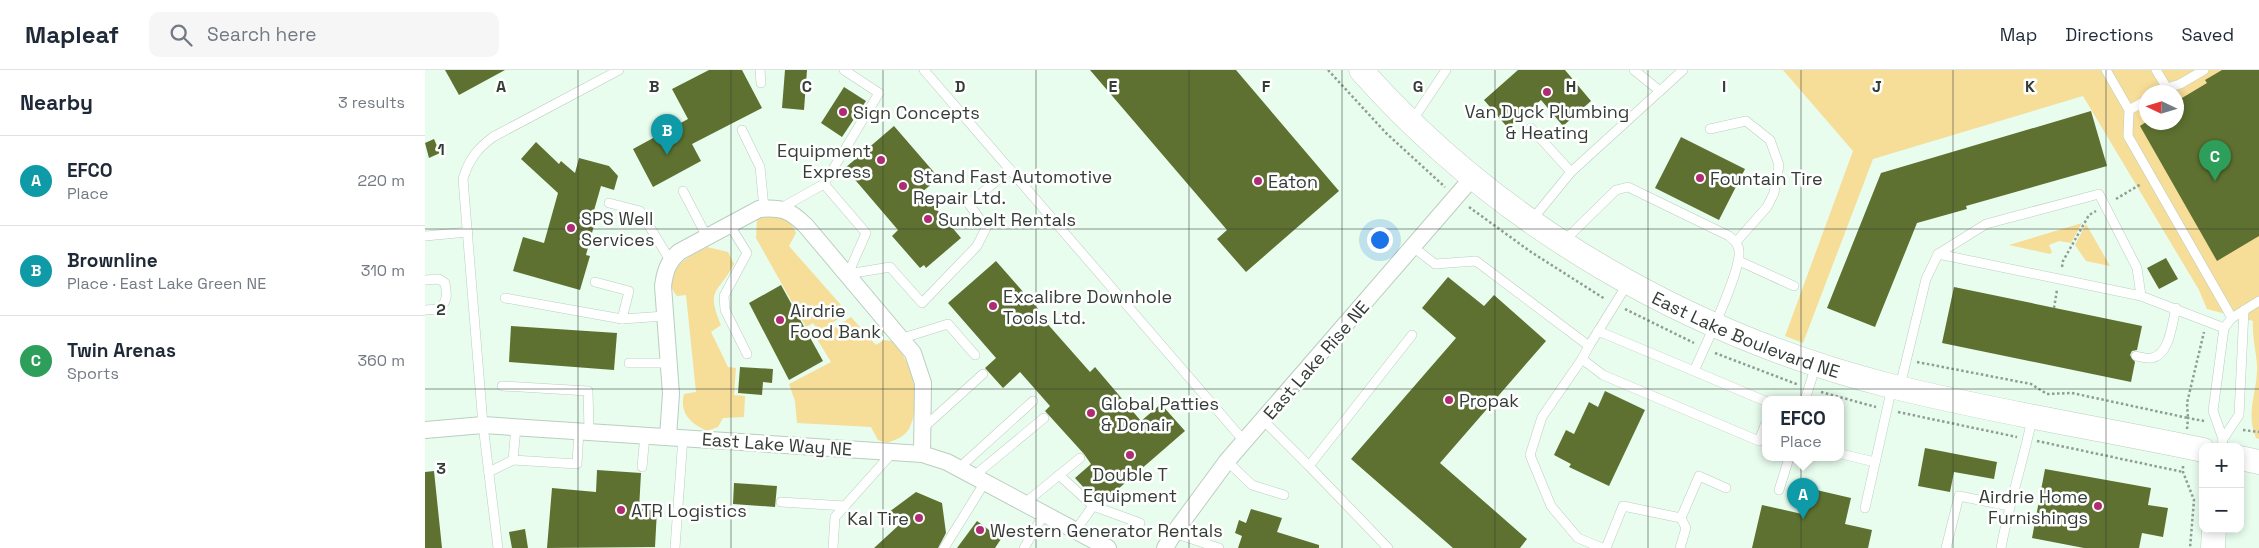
<!DOCTYPE html>
<meta charset="utf-8">
<style>
:root{--surface:#fff;--page:#f6f6f7;--text:#1f2937;--muted:#747a83;--line:#e0e1e3;--accent:#2563eb}
body{margin:0;font-family:"Space Grotesk",sans-serif;background:var(--page);color:var(--text)}
.controls{position:absolute;right:15px;bottom:15px;display:grid;overflow:hidden;border-radius:10px;box-shadow:0 2px 8px #0003}
.controls button{width:45px;height:45px;display:grid;place-items:center;padding:0;border:0;border-bottom:1px solid var(--line);background:var(--surface);color:var(--text);font:25px sans-serif}
.compass{position:absolute;left:1714px;top:15px;width:45px;height:45px;border-radius:50%;background:var(--surface);box-shadow:0 2px 8px #0003;rotate:274deg}
.you{position:absolute;left:954px;top:169px;width:18px;height:18px;margin:-12px;border:4px solid #fff;border-radius:50%;background:#1a73e8;box-shadow:0 0 0 8px #1a73e833}
.badge{display:grid;place-items:center;width:32px;height:32px;border-radius:50%;background:var(--accent);color:#fff;font-size:16px;font-weight:700}
.pin{position:absolute;translate:-50% -41px;filter:drop-shadow(0 1px 2px #0008)}
.pin::after{content:'';position:absolute;top:26px;width:18px;height:15px;background:inherit;clip-path:polygon(0 0,100% 0,50% 100%)}
.popup{position:absolute;left:1337px;top:326px;width:82px;height:65px;box-sizing:border-box;display:grid;place-content:center;border-radius:10px;background:var(--surface);filter:drop-shadow(0 1px 4px #0005);font-size:16px;white-space:nowrap;color:var(--muted)}
.popup b{font-size:19px;color:var(--text)}
.popup::after{content:'';position:absolute;left:50%;top:100%;margin-left:-10px;border:10px solid transparent;border-top-color:var(--surface)}
.list{margin:0;padding:0;list-style:none}
h2{display:flex;justify-content:space-between;align-items:center;height:65px;margin:0;padding:0 20px;font-size:21px}
h2 small{font-size:16px;font-weight:400;color:var(--muted)}
.list li{display:grid;grid-template-columns:32px 1fr auto;gap:15px;align-items:center;box-sizing:border-box;height:90px;padding:0 20px;border-top:1px solid var(--line)}
.list b{display:block;font-size:19px;white-space:nowrap}
.list p{margin:0;font-size:16px;white-space:nowrap;color:var(--muted)}
.list em{font-size:16px;font-style:normal;color:var(--muted)}
.icon{flex:none;width:28px;height:28px;fill:none;stroke:currentColor;stroke-width:2;stroke-linecap:round;stroke-linejoin:round}
.map{position:relative;flex:none;width:1834px;height:478px;overflow:hidden}
header{display:flex;align-items:center;gap:30px;box-sizing:border-box;height:70px;padding:0 25px;background:var(--surface);border-bottom:1px solid var(--line)}
header strong{font-size:24px}
nav{display:flex;gap:28px;margin-inline-start:auto;font-size:18px}
.search{width:350px;height:45px;background:var(--page);display:flex;align-items:center;gap:12px;box-sizing:border-box;padding:0 18px;border-radius:10px;color:var(--muted);font-size:19px}
main{display:flex}
aside{flex:1;background:var(--surface)}
.map>svg:first-child{display:block}
.green{fill:#f6dd98;fill-rule:evenodd}
.building{fill:#5e7130}
.lines{fill:none;stroke-linecap:round;stroke-linejoin:round}
.lane-casing{stroke:#bacec0;stroke-width:10}
.street-casing{stroke:#bacec0;stroke-width:18}
.secondary-casing{stroke:#bacec0;stroke-width:25}
.path{stroke:#8f9d93;stroke-width:2.5;stroke-dasharray:2.5 2.5;stroke-linecap:butt}
.lane{stroke:#fff;stroke-width:9}
.street{stroke:#fff;stroke-width:16}
.secondary{stroke:#fff;stroke-width:24}
.grid{fill:none;stroke:#353d37;stroke-width:1;stroke-opacity:0.55}
.poi-dot{fill:#b02c72;stroke:#fff;stroke-width:2}
.labels{text-anchor:middle;dominant-baseline:central;stroke-width:5;stroke-linejoin:round;paint-order:stroke}
.poi-label{font-size:18px;fill:#353d37;stroke:#fff;text-anchor:start}
.street-label{font-size:18px;fill:#353d37;stroke:#fff}
.grid-label{font-size:16px;text-anchor:middle;font-weight:bold;fill:#353d37;stroke:#fff;stroke-width:5;stroke-linejoin:round;paint-order:stroke}
</style>
<header>
<strong>Mapleaf</strong>
<div class="search"><svg class="icon" aria-label="search" viewBox="0 0 24 24"><circle cx="10" cy="10" r="6"/><path d="M15 15l6 6"/></svg>Search here</div>
<nav><a>Map</a><a>Directions</a><a>Saved</a></nav>
</header>
<main>
<aside>
<h2>Nearby<small>3 results</small></h2>
<ul class="list">
<li><span class="badge" style="background:#0f9aa8">A</span><div><b>EFCO</b><p>Place</p></div><em>220 m</em></li>
<li><span class="badge" style="background:#0f9aa8">B</span><div><b>Brownline</b><p>Place · East Lake Green NE</p></div><em>310 m</em></li>
<li><span class="badge" style="background:#2e9e5b">C</span><div><b>Twin Arenas</b><p>Sports</p></div><em>360 m</em></li>
</ul>
</aside>
<div class="map">
<svg width="1834" height="478" viewBox="0 0 1834 478">
<rect width="100%" height="100%" fill="#e8fdee"/>
<!-- green -->
<g class="green">
<path d="M1358,0H1834V369L1831,368C1820,342 1833,321 1832,295C1831,280 1827,266 1828,251L1782,239L1774,220L1658,26L1448,89L1378,273L1360,266L1428,81ZM1722,22H1752V52H1722Z"/>
<path d="M344,145C357,147 366,150 371,163L364,176L423,243L394,261L388,253L381,257L331,168L332,149Z"/>
<path d="M1657,153L1646,173L1634,171L1624,175L1627,182L1625,184L1584,175Z"/>
<path d="M1661,154L1685,196L1661,191L1650,175Z"/>
<path d="M282,177L303,182L309,194C294,223 280,218 296,255L286,262L303,297L311,298L309,325L320,326L319,347L298,348L293,357L282,361C266,354 254,343 259,324L271,322L261,225L252,226C231,201 266,186 282,177Z"/>
<path d="M426,247L451,275L459,270L467,271C488,292 498,331 484,359C479,367 469,371 461,373L453,370L446,357L372,353L370,331L364,314L406,292L392,269Z"/>
</g>
<!-- building -->
<g class="building">
<path d="M20,0H80L34,25Z"/>
<path d="M284,0H317L337,38L267,74L276,91L228,117L208,79L263,49L247,19Z"/>
<path d="M360,0H382L379,40L357,38Z"/>
<path d="M665,0H811L914,121L821,202L792,169L802,160Z"/>
<path d="M1093,0H1140L1166,31L1138,56L1116,30L1083,58L1059,30Z"/>
<path d="M1797,0H1834V166L1792,191L1715,56L1721,52H1752V31L1782,13L1780,10Z"/>
<path d="M419,17L441,31L417,67L396,53Z"/>
<path d="M1666,41L1682,96L1541,136L1542,139L1492,153L1450,257L1402,238L1456,103Z"/>
<path d="M469,56L514,108L497,122L536,168L501,198L499,195L495,198L467,166L473,160L420,98Z"/>
<path d="M1256,67L1320,99L1294,150L1230,118Z"/>
<path d="M9,69L15,83L4,88L0,73Z"/>
<path d="M111,72L134,94L136,91L150,103L154,88L184,96L193,106L189,120L176,116L166,151L170,152L161,185L165,186L155,220L88,201L98,167L119,173L133,123L96,89Z"/>
<path d="M1741,188L1753,209L1734,219L1722,198Z"/>
<path d="M571,191L614,240L612,242L665,302L670,297L716,351L736,334L760,361L677,433L671,431L650,408L666,394L659,384L620,341L625,336L595,302L578,318L560,298L571,288L523,233Z"/>
<path d="M1023,207L1059,236L1069,225L1121,271L1015,393L1102,469L1095,478H1028L926,389L1031,268L997,238Z"/>
<path d="M356,215L398,291L364,310L324,233Z"/>
<path d="M1529,217L1717,256L1712,280L1707,281L1705,285L1710,292L1706,312L1517,273Z"/>
<path d="M86,256L192,263L189,300L84,292Z"/>
<path d="M315,297L348,299L347,313L338,312L337,325L313,323Z"/>
<path d="M1180,321L1220,340L1184,416L1144,397L1146,394L1129,385L1141,360L1149,364L1164,332L1173,337Z"/>
<path d="M1500,378L1572,392L1569,409L1529,402L1525,422L1493,416Z"/>
<path d="M1620,399L1726,418L1723,435L1743,438L1738,467L1717,463L1714,478H1659L1607,468Z"/>
<path d="M172,400L216,403L214,439L232,440L230,477L122,478L127,418L171,422Z"/>
<path d="M9,401L17,478H0V402Z"/>
<path d="M309,413L352,416L350,437L308,434Z"/>
<path d="M1383,418L1426,428L1420,454L1447,460L1443,478H1327L1337,435L1377,444Z"/>
<path d="M491,422L517,433L521,463L513,478H449L474,455L464,442Z"/>
<path d="M826,439L857,448L852,462L894,475V478H813L817,466L810,463L814,450L821,453Z"/>
<path d="M552,451L576,469L570,478H532Z"/>
<path d="M100,459L103,478H87L84,462Z"/>
</g>
<g class="lines">
<defs>
<g id="lane">
<path d="M335,0L336,13"/>
<path d="M499,0L819,371"/>
<path d="M1209,0L1235,21"/>
<path d="M1681,0L1704,40L1703,66L1807,248"/>
<path d="M1731,0L1742,18L1734,22"/>
<path d="M1742,18L1755,14L1779,0"/>
<path d="M1704,40L1722,30"/>
<path d="M987,51L1021,0"/>
<path d="M1285,59L1321,51L1345,70L1354,95L1349,123L1342,137L1311,172"/>
<path d="M317,60L335,97L339,138"/>
<path d="M1146,102L1258,0"/>
<path d="M399,114L454,23L419,0"/>
<path d="M258,121L282,167"/>
<path d="M184,133L215,141L245,190"/>
<path d="M356,138L399,114L441,163L423,204L465,197L497,233L552,176L561,158L544,134L585,99"/>
<path d="M1106,151L1146,102L1106,58"/>
<path d="M304,154L322,183L299,226L300,240L322,284"/>
<path d="M0,166L43,162"/>
<path d="M1139,171L1191,120L1203,117L1304,166C1310,171 1314,175 1314,182C1316,202 1279,278 1269,301L1173,261"/>
<path d="M988,177L1010,194L1051,191L1164,276L1203,213"/>
<path d="M1513,184L1716,226L1799,258"/>
<path d="M1314,191L1369,216"/>
<path d="M0,210L14,209L20,213C22,224 23,231 14,239L0,240"/>
<path d="M170,212L204,221L197,249L240,246"/>
<path d="M80,228L197,249"/>
<path d="M478,268L523,254L550,285"/>
<path d="M1164,276L1157,289L1178,305L1334,371L1340,355"/>
<path d="M1711,286C1715,287 1723,289 1727,288C1745,284 1747,253 1751,238"/>
<path d="M1157,289L1117,347L1105,385L1126,436L1153,468L1177,478"/>
<path d="M204,293H244"/>
<path d="M1269,301L1340,331"/>
<path d="M77,316L163,321L164,361"/>
<path d="M1475,316L1501,209L1513,184L1561,154L1674,124L1712,198L1716,226"/>
<path d="M1380,330L1391,295"/>
<path d="M838,350L884,396L987,265"/>
<path d="M91,357L88,390L152,394L154,360"/>
<path d="M498,358L558,304"/>
<path d="M1798,369L1788,341L1799,258L1807,248L1834,231"/>
<path d="M1797,377L1798,369L1814,345L1819,240"/>
<path d="M1416,384L1450,392"/>
<path d="M802,391L827,415L859,425"/>
<path d="M884,396L963,478"/>
<path d="M217,397L220,365"/>
<path d="M534,398L608,331"/>
<path d="M64,402L88,390"/>
<path d="M634,405L668,436L715,453"/>
<path d="M549,406L619,348"/>
<path d="M1354,420L1364,388"/>
<path d="M356,432L420,436"/>
<path d="M600,433L655,388"/>
<path d="M1440,438L1467,317"/>
<path d="M650,461L668,436"/>
<path d="M749,463L794,478"/>
<path d="M73,478L58,355L38,109C44,89 52,79 68,67L194,0"/>
<path d="M250,478L258,367"/>
<path d="M408,478L410,447L468,382"/>
<path d="M519,478L560,412"/>
<path d="M599,478L619,444"/>
<path d="M1181,478L1198,436L1256,448L1274,406L1301,418"/>
<path d="M1255,478L1261,458L1256,448"/>
<path d="M1521,478L1534,426L1584,436"/>
<path d="M1576,478C1584,434 1598,392 1607,349"/>
</g>
<g id="street">
<path d="M0,360L58,355L497,384L522,392L683,478"/>
<path d="M243,366L246,324L238,216C240,201 243,192 254,182L334,139C357,137 365,140 381,156L488,283L498,313L497,384"/>
<path d="M740,478L749,463L802,391L1048,107"/>
</g>
<g id="secondary">
<path id="s1" d="M936,0C1074,156 1265,265 1466,316C1569,342 1674,358 1778,380"/>
<path d="M1815,388L1834,392"/>
<path d="M1788,478L1789,459"/>
</g>
</defs>
<!-- lane casing -->
<use href="#lane" class="lane-casing"/>
<!-- street casing -->
<use href="#street" class="street-casing"/>
<!-- secondary casing -->
<use href="#secondary" class="secondary-casing"/>
<!-- path -->
<g class="path">
<path d="M903,0L961,63L1020,117"/>
<path d="M1691,129L1716,114"/>
<path d="M1044,137L1106,182L1180,229"/>
<path d="M1637,197L1638,191L1664,145L1671,141"/>
<path d="M1629,238L1632,220"/>
<path d="M1200,239L1269,273"/>
<path d="M1290,283L1374,315"/>
<path d="M1492,292L1606,314L1622,324L1647,323L1763,348L1762,333L1779,262"/>
<path d="M1396,322L1451,337"/>
<path d="M1473,342L1592,367"/>
<path d="M1762,359L1763,348L1779,351"/>
<path d="M1818,360L1834,362"/>
<path d="M1612,371L1758,402"/>
<path d="M1758,396V402L1769,430L1765,478"/>
</g>
<!-- lane -->
<use href="#lane" class="lane"/>
<!-- street -->
<use href="#street" class="street"/>
<!-- secondary -->
<use href="#secondary" class="secondary"/>
</g>
<!-- grid -->
<path class="grid" d="M153,0V478M306,0V478M458,0V478M611,0V478M764,0V478M917,0V478M1070,0V478M1223,0V478M1376,0V478M1528,0V478M1681,0V478M0,159H1834M0,319H1834"/>
<!-- markers -->
<g class="poi-dot">
<circle cx="1122" cy="22" r="5"/>
<circle cx="418" cy="42" r="5"/>
<circle cx="456" cy="90" r="5"/>
<circle cx="1275" cy="108" r="5"/>
<circle cx="833" cy="111" r="5"/>
<circle cx="478" cy="116" r="5"/>
<circle cx="503" cy="149" r="5"/>
<circle cx="146" cy="158" r="5"/>
<circle cx="568" cy="236" r="5"/>
<circle cx="355" cy="250" r="5"/>
<circle cx="1024" cy="330" r="5"/>
<circle cx="666" cy="343" r="5"/>
<circle cx="705" cy="385" r="5"/>
<circle cx="1673" cy="436" r="5"/>
<circle cx="196" cy="440" r="5"/>
<circle cx="494" cy="448" r="5"/>
<circle cx="555" cy="460" r="5"/>
</g>
<g class="labels">
<!-- poi labels -->
<g class="poi-label">
<text x="1122" y="41" text-anchor="middle">Van Dyck Plumbing<tspan x="1122" dy="21">&amp; Heating</tspan></text>
<text x="428" y="42">Sign Concepts</text>
<text x="446" y="80" text-anchor="end">Equipment<tspan x="446" dy="21">Express</tspan></text>
<text x="488" y="106">Stand Fast Automotive<tspan x="488" dy="21">Repair Ltd.</tspan></text>
<text x="1285" y="108">Fountain Tire</text>
<text x="843" y="111">Eaton</text>
<text x="156" y="148">SPS Well<tspan x="156" dy="21">Services</tspan></text>
<text x="513" y="149">Sunbelt Rentals</text>
<text x="578" y="226">Excalibre Downhole<tspan x="578" dy="21">Tools Ltd.</tspan></text>
<text x="365" y="240">Airdrie<tspan x="365" dy="21">Food Bank</tspan></text>
<text x="1034" y="330">Propak</text>
<text x="676" y="333">Global Patties<tspan x="676" dy="21">&amp; Donair</tspan></text>
<text x="705" y="404" text-anchor="middle">Double T<tspan x="705" dy="21">Equipment</tspan></text>
<text x="1663" y="426" text-anchor="end">Airdrie Home<tspan x="1663" dy="21">Furnishings</tspan></text>
<text x="206" y="440">ATR Logistics</text>
<text x="484" y="448" text-anchor="end">Kal Tire</text>
<text x="565" y="460">Western Generator Rentals</text>
</g>
<!-- street labels -->
<g class="street-label">
<text stroke="none"><textPath href="#s1" startOffset="472">East Lake Boulevard NE</textPath></text>
<text transform="translate(891 290) rotate(-49)">East Lake Rise NE</text>
<text transform="translate(352 374) rotate(4)">East Lake Way NE</text>
</g>
</g>
<g class="grid-label">
<text x="76" y="22">A</text>
<text x="229" y="22">B</text>
<text x="382" y="22">C</text>
<text x="535" y="22">D</text>
<text x="688" y="22">E</text>
<text x="841" y="22">F</text>
<text x="993" y="22">G</text>
<text x="1146" y="22">H</text>
<text x="1299" y="22">I</text>
<text x="1452" y="22">J</text>
<text x="1605" y="22">K</text>
<text x="16" y="85">1</text>
<text x="16" y="245">2</text>
<text x="16" y="404">3</text>
</g>
</svg>
<div class="controls">
<button>+</button>
<button>−</button>
</div>
<svg class="compass" viewBox="-18 -18 36 36"><path d="M0-13l5 13h-10z" fill="#e53935"/><path d="M0 13l5-13h-10z" fill="#747a83"/></svg>
<div class="you"></div>
<div class="pin badge" style="left:1378px;top:449px;background:#0f9aa8">A</div>
<div class="popup"><b>EFCO</b>Place</div>
<div class="pin badge" style="left:242px;top:85px;background:#0f9aa8">B</div>
<div class="pin badge" style="left:1790px;top:111px;background:#2e9e5b">C</div>
</div>
</main>
